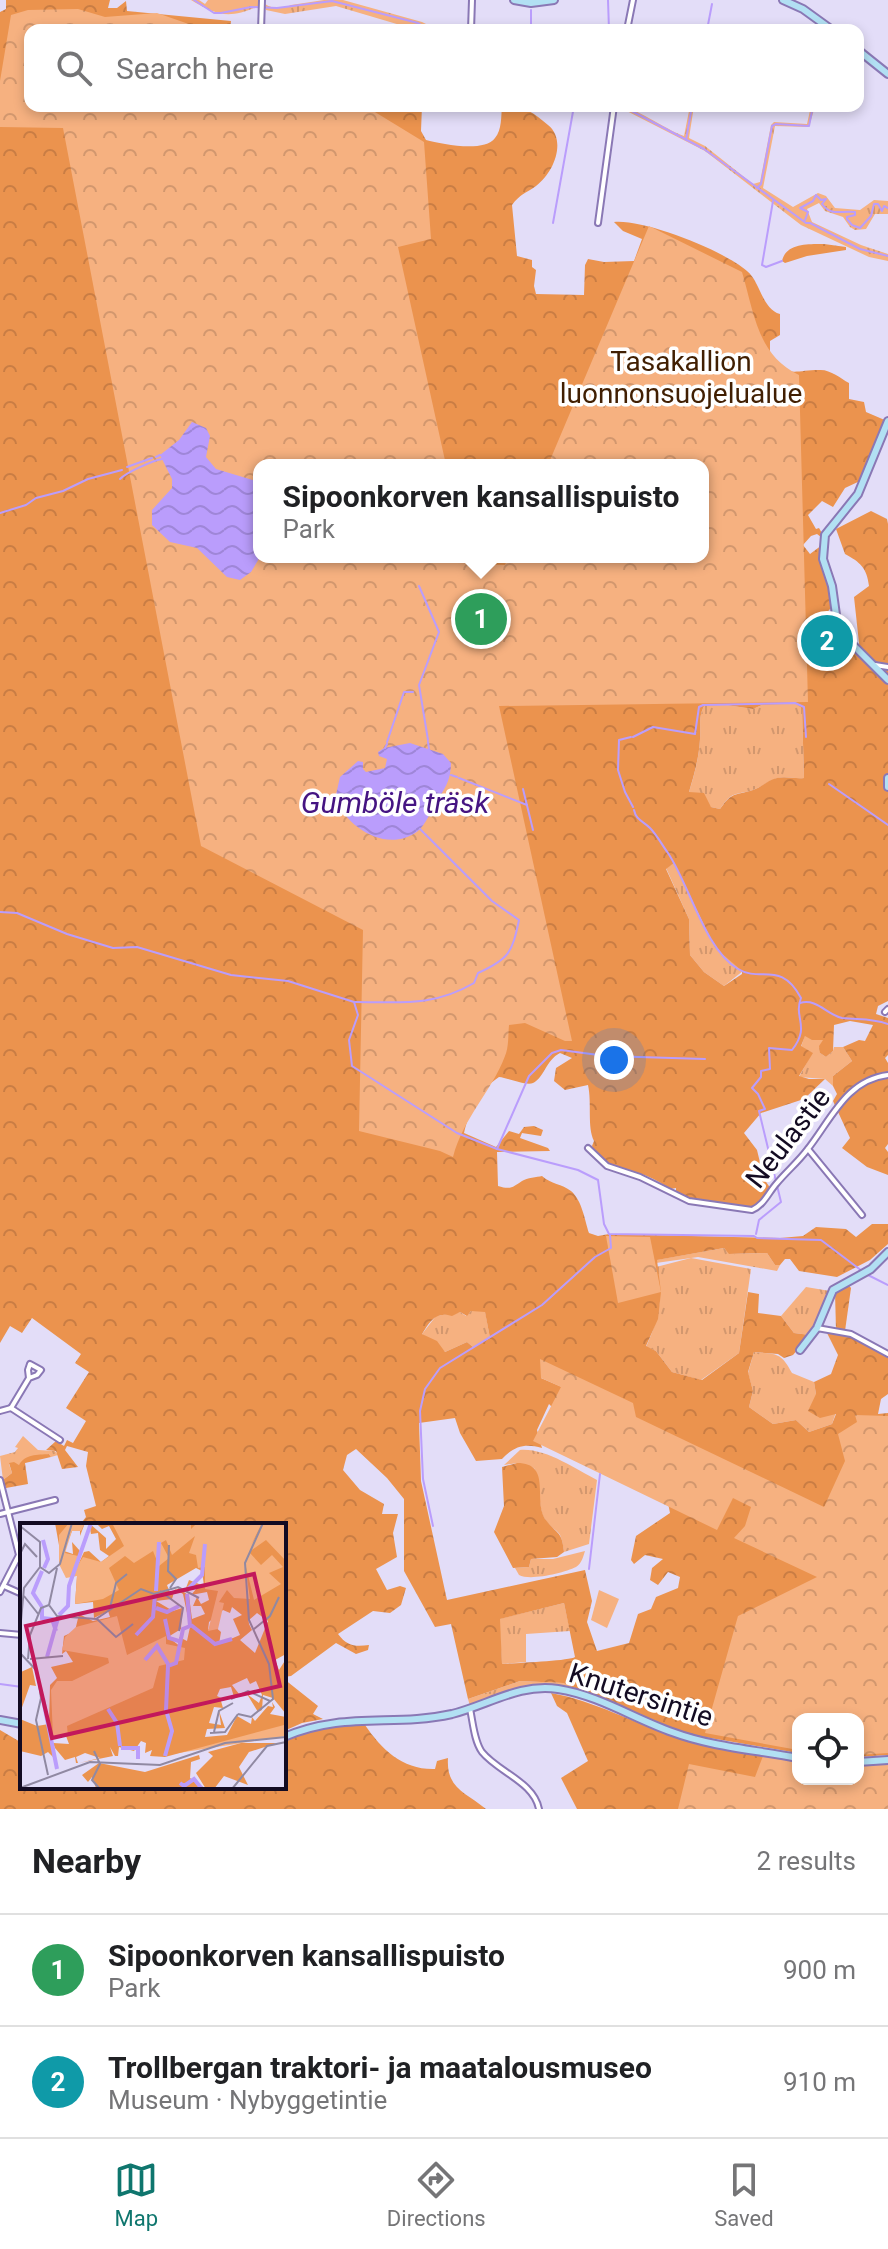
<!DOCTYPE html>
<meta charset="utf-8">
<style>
:root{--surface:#fff;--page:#f6f6f6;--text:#202124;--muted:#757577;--line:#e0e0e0;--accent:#0f766e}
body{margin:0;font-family:Roboto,sans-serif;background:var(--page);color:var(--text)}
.controls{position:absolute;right:24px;bottom:24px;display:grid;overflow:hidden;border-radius:16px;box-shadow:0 4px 12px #0003}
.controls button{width:72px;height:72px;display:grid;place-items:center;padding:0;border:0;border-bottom:2px solid var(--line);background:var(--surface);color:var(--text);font:40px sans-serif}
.you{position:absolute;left:614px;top:1060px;width:28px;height:28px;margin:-20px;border:6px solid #fff;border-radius:50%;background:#1a73e8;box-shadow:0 0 0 12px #1a73e833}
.badge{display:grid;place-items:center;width:52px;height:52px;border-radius:50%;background:var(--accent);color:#fff;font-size:26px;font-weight:700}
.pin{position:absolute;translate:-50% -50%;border:4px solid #fff;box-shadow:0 2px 8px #0006}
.popup{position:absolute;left:253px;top:459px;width:456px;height:104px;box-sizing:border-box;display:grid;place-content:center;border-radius:16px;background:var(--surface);filter:drop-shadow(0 2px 6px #0005);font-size:26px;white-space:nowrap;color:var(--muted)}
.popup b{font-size:30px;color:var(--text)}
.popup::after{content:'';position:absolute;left:50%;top:100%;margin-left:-16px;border:16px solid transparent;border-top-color:var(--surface)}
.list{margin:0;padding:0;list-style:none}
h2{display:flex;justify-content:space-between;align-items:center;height:104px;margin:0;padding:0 32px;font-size:34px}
h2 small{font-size:26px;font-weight:400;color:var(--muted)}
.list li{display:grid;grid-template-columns:52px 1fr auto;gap:24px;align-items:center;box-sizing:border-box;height:112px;padding:0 32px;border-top:2px solid var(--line)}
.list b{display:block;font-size:30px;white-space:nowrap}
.list p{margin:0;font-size:26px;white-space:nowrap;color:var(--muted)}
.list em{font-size:26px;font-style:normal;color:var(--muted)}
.icon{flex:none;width:44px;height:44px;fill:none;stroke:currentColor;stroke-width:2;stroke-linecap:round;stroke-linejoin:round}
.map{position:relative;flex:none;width:888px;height:1809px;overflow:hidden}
.search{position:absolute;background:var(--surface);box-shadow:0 4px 12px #0003;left:24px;right:24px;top:24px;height:88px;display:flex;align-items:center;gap:20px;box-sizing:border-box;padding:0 28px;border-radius:16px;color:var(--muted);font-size:30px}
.sheet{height:328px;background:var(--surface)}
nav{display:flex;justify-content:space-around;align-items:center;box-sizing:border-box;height:112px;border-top:2px solid var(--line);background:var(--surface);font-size:22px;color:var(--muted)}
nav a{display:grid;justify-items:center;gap:4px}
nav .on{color:var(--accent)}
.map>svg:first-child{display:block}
.grass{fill:url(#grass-tufts)}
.forest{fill:url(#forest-crowns);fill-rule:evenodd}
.park{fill:url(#park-crowns)}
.pitch{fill:#f6b180}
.water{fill:url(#water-waves)}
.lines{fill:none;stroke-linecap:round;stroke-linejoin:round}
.stream{stroke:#ba9dfc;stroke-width:2}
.street-casing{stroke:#8a78b5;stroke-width:8}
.secondary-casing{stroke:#8a78b5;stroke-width:10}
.street{stroke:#fff;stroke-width:4}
.secondary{stroke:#b2e0f3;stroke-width:6}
.labels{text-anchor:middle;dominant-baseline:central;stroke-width:7;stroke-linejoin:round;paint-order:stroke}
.park-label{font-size:28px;fill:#411f02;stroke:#fff}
.street-label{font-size:28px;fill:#130b22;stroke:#fff}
.water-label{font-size:30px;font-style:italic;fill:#451482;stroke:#fff}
.inset-river{fill:none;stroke:#ba9dfc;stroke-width:4}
.inset-road{fill:none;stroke:#9089a2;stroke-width:2}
.view{fill:#c2185b;fill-opacity:0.15;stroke:#c2185b;stroke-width:4}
.inset-edge{fill:none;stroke:#130b22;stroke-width:4}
</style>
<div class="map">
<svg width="888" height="1809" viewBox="0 0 888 1809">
<defs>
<pattern id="grass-tufts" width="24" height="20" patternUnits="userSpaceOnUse" patternTransform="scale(2)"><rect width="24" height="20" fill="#f6b180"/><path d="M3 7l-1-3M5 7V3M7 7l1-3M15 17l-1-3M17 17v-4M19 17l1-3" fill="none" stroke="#d2976e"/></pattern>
<pattern id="forest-crowns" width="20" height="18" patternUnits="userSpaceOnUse" patternTransform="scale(2)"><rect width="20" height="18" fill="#eb934e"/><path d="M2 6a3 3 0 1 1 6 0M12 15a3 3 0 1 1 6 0" fill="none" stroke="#c97d44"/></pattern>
<pattern id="park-crowns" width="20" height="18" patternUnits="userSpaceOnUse" patternTransform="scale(2)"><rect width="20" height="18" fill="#f6b180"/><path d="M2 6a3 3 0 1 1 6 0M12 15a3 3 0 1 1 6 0" fill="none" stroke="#d2976e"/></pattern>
<pattern id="water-waves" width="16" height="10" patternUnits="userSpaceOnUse" patternTransform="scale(2)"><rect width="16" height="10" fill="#ba9dfc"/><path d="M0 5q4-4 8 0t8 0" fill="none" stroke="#9f86d8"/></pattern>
</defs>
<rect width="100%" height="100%" fill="#e3ddf8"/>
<!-- grass -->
<g class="grass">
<path d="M191,0H199L205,4L208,0H258V6C230,19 217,16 191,0Z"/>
<path d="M324,0H343L422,22L426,24V30H417L336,6L285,14L266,10L265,4C272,9 284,9 291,5Z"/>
<path d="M617,106C635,106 664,129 684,136L690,106H694L689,138L705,146L753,184L760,182L771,125L774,122L807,124L811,106H815L809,127L775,126L763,188L793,207L818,193L826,196L835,208L860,210L874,200L888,201V214H875L866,229L855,230L850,227L843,217L825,211L819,203L807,209L812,222L861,245L888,254V261L869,257L801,225L705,151Z"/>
<path d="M796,704L802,707L804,778C795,779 786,776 778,778C769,780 762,787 753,790C734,796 733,790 720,809L711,807L689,792C694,776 699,758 700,739C701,727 698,718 704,706L726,705L753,709L762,705Z"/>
<path d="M674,863L715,948L743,971L724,986L704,972L690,955L689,919L666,868Z"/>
<path d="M805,1035L824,1040L820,1053L826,1057L833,1051L834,1047H843L852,1061L833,1076V1086L825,1079L799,1077L812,1053L801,1047Z"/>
<path d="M724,1248L730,1254L767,1253L775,1265H780L777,1271L698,1257L656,1263V1260Z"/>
<path d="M691,1258L751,1269L739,1353L701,1380L672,1372L656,1351L646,1347C660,1316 663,1300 656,1267Z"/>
<path d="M806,1287L830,1291L816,1326L810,1335L794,1333L781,1316Z"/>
<path d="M471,1311H485L490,1338L473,1347L467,1342L445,1352L422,1334L436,1316L460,1312L466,1316Z"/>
<path d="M754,1352C777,1354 781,1352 792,1373L814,1382L816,1394L836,1412L832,1424L809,1432L796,1420L773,1424L749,1407L753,1391L748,1373Z"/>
<path d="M23,1436L38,1450L55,1451L58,1455L51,1457L49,1454L19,1465L9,1464L12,1473L3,1480L0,1456L15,1452L18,1448L15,1447Z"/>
<path d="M520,1450C546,1448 575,1469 597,1480L589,1544L564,1552C561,1526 557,1536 545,1519C537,1508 542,1482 534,1468L517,1463L504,1465Z"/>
<path d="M585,1551C583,1557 582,1563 576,1567C564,1573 530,1581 519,1575L515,1568L529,1567L531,1559H553Z"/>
<path d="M564,1603L570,1631L526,1634V1662L502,1664L499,1619Z"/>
<path d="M520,1681L563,1683L604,1699L603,1701L546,1686L470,1706L468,1699Z"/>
</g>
<!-- forest -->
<g class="forest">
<path d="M6,0H110L108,8H117L126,1L127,11L231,21L230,30H30V106H422L421,131L426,140C442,144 484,153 495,138C502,130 501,116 502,106C524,106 532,111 548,125C567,140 554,173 536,186C526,193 520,194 512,205L517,256L532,260V267L536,270L534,286L536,294L584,295L585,265L588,259L604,262L634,261L642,239L623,231L614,222C644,219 723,250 747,271C760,281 762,309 780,314V335L770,341V359C789,378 795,370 819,370C830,369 840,378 849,383V399L864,402L866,412L887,421L860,481L845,488L833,507L822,501L808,515L816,529L819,528L823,535L821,537L817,534L811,536L803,545L810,554L822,545L833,606C819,620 811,631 811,652L841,657L853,648L885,678L888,685V773L885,786L888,791V1001L878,1006L876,1014L888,1018V1055L885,1058L888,1063V1144L885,1148L888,1152V1175L867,1167L842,1148L850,1138L833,1101L837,1094L833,1086V1076L852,1061L843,1047L859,1040L865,1041L873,1025L850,1021L834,1025L833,1051L826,1057L820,1053L819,1046L823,1040H812L805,1036L801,1046L813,1053L799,1076L809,1079H825L804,1099L761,1113L744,1133L757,1150L764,1179L771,1189L754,1208L695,1201L676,1192V1188L671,1189C662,1184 652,1177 641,1174C622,1168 600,1168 592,1146L594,1141C587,1127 592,1103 588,1085L565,1090L554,1081L556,1068L572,1058L560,1053C546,1060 544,1078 533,1083C526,1086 508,1078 499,1077C478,1091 470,1109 464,1133L496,1147L509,1131L519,1134L524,1127L534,1126L543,1130L541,1136L522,1133L520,1138L548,1148L550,1151L497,1152L498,1186C511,1190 513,1187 522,1181C527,1178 537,1177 542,1176C551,1184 562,1184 571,1191C582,1200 585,1221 589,1233L598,1236L609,1234L780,1238L803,1236L816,1227L846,1229L856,1237L872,1224H888V1244L870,1260L837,1277L799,1271L790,1259H785L780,1265H775L767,1253L729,1254L724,1248L657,1260L661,1292L658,1319L646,1346L656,1351L672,1372L702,1380L739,1353L748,1292L759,1294L758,1313L781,1316L794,1333L810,1335L793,1355L784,1358L778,1354L754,1352L748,1372L753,1391L749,1407L773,1424L796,1420L809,1432L832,1424L836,1414L820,1418L808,1411L816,1394L814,1382L831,1374L838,1355L827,1333L851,1336L888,1358V1394L881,1399L878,1414L888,1413V1755L858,1757V1719H798V1753L687,1734L563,1683L520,1681L468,1699L451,1624L435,1627L404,1571V1499L387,1478L356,1449L347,1455L343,1470L360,1490L384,1504L382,1514H398L393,1533L397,1557L376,1569L387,1590L400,1586L406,1588L401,1605L390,1613L373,1611L338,1634C347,1646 355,1647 369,1645L368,1650L356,1654L336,1643L291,1676L284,1677V1525H83L82,1522L86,1517L84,1510L96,1506L86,1466L88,1452L67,1446L65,1450L78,1467L62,1469L56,1451L46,1450L56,1441L64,1446L67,1440L73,1443L86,1421L66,1408L89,1372L75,1363L81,1354L32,1318L22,1333L10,1326L0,1343V12L6,9ZM259,465H703V557H260L216,568ZM796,704L802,708L804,778C795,779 786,776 777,778C768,780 762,787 753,790C734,796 733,791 720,809L711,807L704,793L689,792C694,775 699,758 700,739C701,727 698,718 704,706L726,705L753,709L762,705ZM674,863L715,948L742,971V974L724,986L704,972L690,955L689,919L666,869ZM471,1311L485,1312L490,1338L473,1347L467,1342L445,1352L437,1341L422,1334C430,1321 436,1311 452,1316L460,1312L467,1316ZM541,1360L668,1503L670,1513L636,1536L631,1560L634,1564L645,1555L663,1559L652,1568L650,1580L658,1585L668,1572L680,1577L678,1588L656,1597L651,1609L638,1614L629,1643L597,1651L587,1622L592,1601L585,1570L447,1600L421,1481L419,1423L455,1418L460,1433L476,1461L502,1459C514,1446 525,1443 542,1448L537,1430L549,1404L555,1410L562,1387L541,1378ZM564,1603L575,1657C569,1661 515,1663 502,1664L500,1619Z"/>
<path d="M824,244L846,247V250L807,256L785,263L782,261C786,243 808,244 824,244Z"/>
<path d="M871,511L887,519L888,524V675L860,652L854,597L869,586C867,568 860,562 845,554L836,529Z"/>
<path d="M847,1283L851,1288L845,1331L836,1330L835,1292Z"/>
<path d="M49,1454L51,1457L25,1463L28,1484L6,1488L3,1480L12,1473L9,1463L14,1462L19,1465C25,1454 37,1455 49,1454Z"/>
<path d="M517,1463C553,1463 532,1501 546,1520C557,1535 562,1530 564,1552L557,1557L531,1559L529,1567L513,1568L494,1532L504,1506L502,1467Z"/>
<path d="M284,1679L318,1706L313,1714L323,1719L302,1723L284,1731Z"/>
<path d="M551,1693C595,1701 633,1723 675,1736C715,1749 757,1754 798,1761V1779H858V1764L888,1763V1809H577L561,1778L588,1761L567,1713L557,1706Z"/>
<path d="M340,1725H365C382,1750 403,1770 435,1769L437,1761L448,1758C446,1788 465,1792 486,1809H0V1730L22,1743V1787H284V1741L310,1730Z"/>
</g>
<!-- park -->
<g class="park">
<path d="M78,9L105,17L157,13L206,30H30V106H370V109L424,142L431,239L398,247L446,465H259V557H466L468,564L505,565L508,557H703V465H548L649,226L742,272C754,312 757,355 799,375L808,702L499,706L572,1041H565L525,1023L509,1025C508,1035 509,1047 505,1056C492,1091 463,1118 453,1157L440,1151L359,1131L363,930L201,846L63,128L0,127V81L11,15L28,10Z"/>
<path d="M606,1236L650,1237L661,1292L618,1303Z"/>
<path d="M540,1359L633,1403L636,1417L824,1507L845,1461L838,1434L857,1422L855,1415L888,1416V1753L858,1755V1719H798V1750L705,1733L738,1616L817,1577L734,1538L745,1526L751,1507L733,1498L717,1530L533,1441L561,1387L541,1378Z"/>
<path d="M763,1756L798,1762V1779H858V1765L888,1764V1809H678L689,1764L755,1777Z"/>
</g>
<!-- pitch -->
<path class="pitch" d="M599,1590L619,1599L607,1628L591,1620Z"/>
<!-- water -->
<g class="water">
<path d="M192,422L206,428L210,436L206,457L216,469L259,482L260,557L251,572L240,580L227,577L197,548L170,542L152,525V510L172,488V479L160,455L179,440Z"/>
<path d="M410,743L443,754L451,763C451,781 444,790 435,804C430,813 426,824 418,831C387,854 348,828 335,799L340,777L358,761L363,762V769L366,772L385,768L387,759L379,756L378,752L384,748Z"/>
</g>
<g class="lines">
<!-- stream -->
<g class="stream">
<path d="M194,0L214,13H221L251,7L277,8L332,1L418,23L423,26V30"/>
<path d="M608,0L609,30"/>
<path d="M531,30V10"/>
<path d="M707,30L712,4"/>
<path d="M622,106L704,149L806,223H810L860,249L888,256"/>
<path d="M686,140L692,106"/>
<path d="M757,188L761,184L772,126L776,124L809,126L813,106"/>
<path d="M773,201L762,265L766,267L782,261"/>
<path d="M805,220L808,212L800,208L813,201L816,195L821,200L826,199L822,204C832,217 841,210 855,212V215L847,217V219L852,225L860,228L871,216L874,204H878L882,211L884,206L888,208"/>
<path d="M553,223L574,106"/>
<path d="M156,457L160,455"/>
<path d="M127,467L152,458"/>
<path d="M120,479C127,472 152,461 162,459"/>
<path d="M0,513L26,505L36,498L63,491L88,479L122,470"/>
<path d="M419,586L439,632L419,685L428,740"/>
<path d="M631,737L619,740L618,770L625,792L633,807"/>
<path d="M633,737L653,727L695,734L699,707L703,705L795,703L804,707L806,737"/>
<path d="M387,742L404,692H413"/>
<path d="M428,742L429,749"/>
<path d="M385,748L387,744"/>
<path d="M451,775L457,777"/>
<path d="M459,778L527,805"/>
<path d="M829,784L888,825"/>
<path d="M523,789L533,830"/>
<path d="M634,810C636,820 643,821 650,828C657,835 662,845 668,853C690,886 705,950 738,969C761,983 781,960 801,998C793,1018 811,1026 792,1050L769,1048L770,1069L761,1071V1077L752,1088L758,1094L765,1109L759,1111L781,1202L759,1220L756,1234"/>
<path d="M420,829L424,833"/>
<path d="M0,912L17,913L67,934L113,948L137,947L231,975L288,981L354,1002L358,1015L349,1040L352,1066L457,1133L497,1149L578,1170L598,1180L604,1224L609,1234L754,1236L757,1238L821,1240L862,1271"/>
<path d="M355,1002C401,1002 433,1007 474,983L478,973C509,959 512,953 519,920L492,901L425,834"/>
<path d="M800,1003C817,998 827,1015 842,1018C859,1020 870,1018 888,1024"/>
<path d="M497,1149L529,1076L552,1053L561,1050L606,1056L705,1059"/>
<path d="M868,1275L888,1285"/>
<path d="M433,1526L423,1479L420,1411L425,1389L440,1368L542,1305L595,1257L611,1248L610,1235"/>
<path d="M589,1569L600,1474"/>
<path d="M0,1684L22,1687"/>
</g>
<defs>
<g id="street">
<path d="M261,30L262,0"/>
<path d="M471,30L472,0"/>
<path d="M627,30L633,0"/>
<path d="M598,223L614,106"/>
<path d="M875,665L888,667"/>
<path d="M885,1012L888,1009"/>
<path d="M588,1148L607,1166L640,1177L689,1201L752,1210C764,1205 768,1193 777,1183C787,1171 798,1162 807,1150C831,1120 846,1080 888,1075"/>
<path d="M808,1149L862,1215"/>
<path d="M817,1328L851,1334L888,1354"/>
<path d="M11,1408L29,1378L37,1375L41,1370L30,1364L28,1370L29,1378"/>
<path d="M11,1408L60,1440"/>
<path d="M0,1411L11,1408"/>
<path d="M0,1480L19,1555L0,1592"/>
<path d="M0,1514L55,1500"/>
<path d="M4,1586L22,1594"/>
<path d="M0,1633L22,1635"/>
<path d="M470,1709C473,1722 474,1741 482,1752C498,1772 534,1782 539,1809"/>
</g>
<g id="secondary">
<path d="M514,0L531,3L554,0"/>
<path d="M783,0L803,9L832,30"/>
<path d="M858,50L888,74"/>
<path d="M888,421L858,494L825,535L823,559L832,586L837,622L842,634L888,680"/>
<path d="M888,778V787"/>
<path d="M800,1350L817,1328L833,1290L871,1269L888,1252"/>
<path d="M0,1720L22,1724"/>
<path d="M284,1737C345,1711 393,1727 452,1714C488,1705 520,1683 558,1689C598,1695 635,1719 672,1732C712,1747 757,1750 798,1758"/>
<path d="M858,1762L888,1760"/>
</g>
</defs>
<!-- street casing -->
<use href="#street" class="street-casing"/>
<!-- secondary casing -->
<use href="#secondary" class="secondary-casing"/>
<!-- street -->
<use href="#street" class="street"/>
<!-- secondary -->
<use href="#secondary" class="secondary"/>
</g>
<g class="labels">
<!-- park labels -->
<g class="park-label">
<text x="681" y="361">Tasakallion<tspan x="681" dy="32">luonnonsuojelualue</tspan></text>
</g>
<!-- street labels -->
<g class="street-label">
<text transform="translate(788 1138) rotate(-52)">Neulastie</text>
<text transform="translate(641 1695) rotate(18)">Knutersintie</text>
</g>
<!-- water labels -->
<g class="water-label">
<text x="395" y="802">Gumböle träsk</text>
</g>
</g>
<!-- overview -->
<g transform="translate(20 1523)">
<rect width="266" height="266" fill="#e3ddf8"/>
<path d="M266,197V213L146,232L264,201Z" fill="#f6b180"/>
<path d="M35,0H65L60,13V8H52L44,28L53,31L52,19L60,28L55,48L64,29L69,28L81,39L89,33L80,27L78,10L71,11L69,0L86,15V26L96,16L89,3L82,6L76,0H181V20L186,26L189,0H266V131L255,137L259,147L266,136V191L253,175L243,172L242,187L238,189L227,171L239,180L242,172L236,158L230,161L227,155L212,162L219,171L214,174L211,164L200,166L197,173L205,177L201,178L203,185L194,184L189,200L201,202L199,188L205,205L187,206L185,214L207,212L217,193L231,201L232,194L235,198L248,183L253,184L252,179L255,184L250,191L266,194L264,202L145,234L130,233L132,227L125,230L126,220L121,218L114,228L99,224L98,233H95L90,224L93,233L59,240L80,235L65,230L56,234L58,240H56L55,234L45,237L35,225L33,220L49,221L46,213L30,215L33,234L28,229L21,233L0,228V196L17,203L29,201L30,162L37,155L31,144L53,139L46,128L42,131L44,113L55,108L59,91L73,98L90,94L88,88L74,95L73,79L55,81L57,53L44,50ZM176,45L182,48L184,63L169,57L166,65H177L171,72L187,69L189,77L181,81L177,74L173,83H181L185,91L172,96L169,73L159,65L150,70L147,62ZM155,66L163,71L170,104L167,118L159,114L161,124L148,114L161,106L162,85L153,88L136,78L152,76ZM212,84L222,92L213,96L220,112L199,121L201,109L193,102L188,107L189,99L203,87L210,90ZM237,90L248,98L235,130L220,117L232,107L229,101L228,92L229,97ZM12,144L16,163L10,162L0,190L1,149ZM221,220H257L229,229L219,244L228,262L204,253L194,266H72L76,265L72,254L68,259L62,252L79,240L125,249L179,232L180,236L171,239L170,255L186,266L176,250L193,233L188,229Z" fill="#eb934e" fill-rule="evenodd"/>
<path d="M49,0H65L61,8H52L45,30L58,33L54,48L63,34L81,39L104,23L92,0H171V6L177,0H242L231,22L244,0H266V38L246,17L229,29L241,42L252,32L263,44L249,50L261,61L234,77L225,40L230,76L214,75L207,67L199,79L204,80L198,106L188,108L198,68L185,66V44L178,45L176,32L169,30L175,13L152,32L146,17L141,20L149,35L139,43L133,28L114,40L105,33L89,45L99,67L83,76L55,81L57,53L46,55L39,41V12ZM97,93L107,132L146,113V121L165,125L164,137L139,143L133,165L47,203L48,213L33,214L31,167L37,158H52L89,140L88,135L42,127L45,114L56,104Z" fill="#f6b180"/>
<path class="inset-river" d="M23,17L28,36L24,45M22,48L13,70L22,84V95L32,96L36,108M168,66L182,52L185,21M136,68L139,19M136,85L147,89L159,83M39,92L48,83L49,63L71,0M145,96L149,115L162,119M171,102L195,121L212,116M116,112L133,94L135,72M27,134L38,95M125,137L137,123L148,141M23,176L37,246M88,186L97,200L100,223M101,225H118V236M145,233L152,208L146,187L148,143L156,140L163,106L170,103L167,71M160,260L164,263L174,256L182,266"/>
<path class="inset-road" d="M0,3L20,19V44M149,22L148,48L156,56L150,65M1,29L5,21L17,34M20,44L29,50L40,41L52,0M140,68L163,85L159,108M4,73L19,92M29,82L37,93L76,96L121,66L134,71L158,64L179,75M29,82L37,45M90,85L96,60L107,51M77,96L96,114L113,101M234,106L250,93L259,74M0,109L4,65L20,44M0,130L17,148L21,175L16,197L28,252M8,136L10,112L21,85L29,82M10,136L43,133M211,176L228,168L250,178M218,191L231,194L253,176L249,141L229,97L225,40L243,0M194,209L199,188L213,180M190,210L205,209L218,191M74,228L80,241L72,257L80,266M0,265L70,239L140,242L205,220L266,214M212,266L247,223L266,219"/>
<path class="view" d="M234,51L260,163L32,215L6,103Z"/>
<rect width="266" height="266" class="inset-edge"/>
</g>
</svg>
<div class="controls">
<button><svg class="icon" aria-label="locate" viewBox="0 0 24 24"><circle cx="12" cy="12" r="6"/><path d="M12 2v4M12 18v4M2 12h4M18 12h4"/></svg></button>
</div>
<div class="you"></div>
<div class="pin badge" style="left:481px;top:619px;background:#2e9e5b">1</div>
<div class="popup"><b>Sipoonkorven kansallispuisto</b>Park</div>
<div class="pin badge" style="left:827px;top:641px;background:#0f9aa8">2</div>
<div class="search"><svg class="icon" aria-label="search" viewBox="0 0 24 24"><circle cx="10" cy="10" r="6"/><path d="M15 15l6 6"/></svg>Search here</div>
</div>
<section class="sheet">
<h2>Nearby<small>2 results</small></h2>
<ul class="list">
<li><span class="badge" style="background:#2e9e5b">1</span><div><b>Sipoonkorven kansallispuisto</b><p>Park</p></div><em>900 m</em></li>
<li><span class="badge" style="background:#0f9aa8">2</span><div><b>Trollbergan traktori- ja maatalousmuseo</b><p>Museum · Nybyggetintie</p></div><em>910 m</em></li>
</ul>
</section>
<nav>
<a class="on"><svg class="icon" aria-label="map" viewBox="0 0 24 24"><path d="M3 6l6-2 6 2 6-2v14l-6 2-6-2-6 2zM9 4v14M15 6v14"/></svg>Map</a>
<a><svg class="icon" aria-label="directions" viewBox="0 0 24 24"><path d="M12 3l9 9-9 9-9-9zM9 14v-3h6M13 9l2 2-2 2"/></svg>Directions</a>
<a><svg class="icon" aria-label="saved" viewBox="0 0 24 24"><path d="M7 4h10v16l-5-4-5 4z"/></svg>Saved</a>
</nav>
